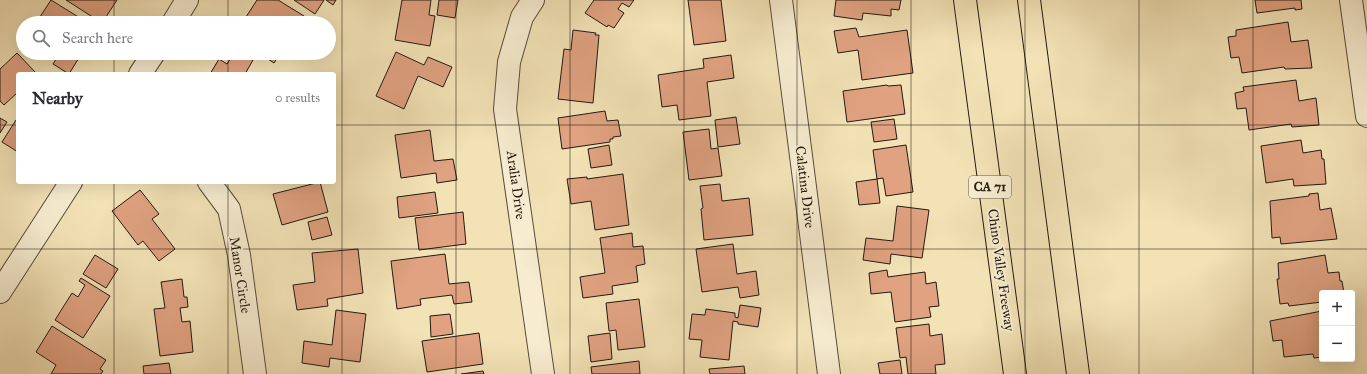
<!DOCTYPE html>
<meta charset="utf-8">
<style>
:root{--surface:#fff;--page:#f7f7f7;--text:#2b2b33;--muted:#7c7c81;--line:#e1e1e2}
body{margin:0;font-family:"IM FELL Great Primer",serif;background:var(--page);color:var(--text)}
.controls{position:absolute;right:12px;bottom:12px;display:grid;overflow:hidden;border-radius:4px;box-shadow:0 4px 16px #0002}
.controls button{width:36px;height:36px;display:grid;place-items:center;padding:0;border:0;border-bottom:1px solid var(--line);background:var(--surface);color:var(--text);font:20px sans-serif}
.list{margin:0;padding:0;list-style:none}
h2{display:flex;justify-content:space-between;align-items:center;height:52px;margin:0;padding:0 16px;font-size:17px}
h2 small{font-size:13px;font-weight:400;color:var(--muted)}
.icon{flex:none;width:22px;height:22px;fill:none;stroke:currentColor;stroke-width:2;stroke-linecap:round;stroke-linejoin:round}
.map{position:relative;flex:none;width:1367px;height:374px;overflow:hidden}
.search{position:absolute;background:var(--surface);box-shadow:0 4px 16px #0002;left:16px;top:16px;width:320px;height:44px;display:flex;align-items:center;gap:10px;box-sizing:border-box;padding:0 14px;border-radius:22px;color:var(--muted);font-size:15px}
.panel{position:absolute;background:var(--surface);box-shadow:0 4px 16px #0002;left:16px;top:72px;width:320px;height:112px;border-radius:4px}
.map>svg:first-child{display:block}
.building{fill:#e0a281;stroke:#231a11}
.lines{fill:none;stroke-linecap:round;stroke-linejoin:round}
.street-casing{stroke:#574c3a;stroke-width:24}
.highway-casing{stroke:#231a11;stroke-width:24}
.street{stroke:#f7ecd0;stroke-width:22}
.highway{stroke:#f2e2b6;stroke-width:22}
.grid{fill:none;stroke:#231a11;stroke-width:1;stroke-opacity:0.55}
.labels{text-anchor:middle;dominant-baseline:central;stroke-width:4;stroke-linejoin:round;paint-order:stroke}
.shield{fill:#f7ecd0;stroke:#63594a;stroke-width:1}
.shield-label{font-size:13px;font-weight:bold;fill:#231a11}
.street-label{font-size:14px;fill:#231a11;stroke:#f7ecd0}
</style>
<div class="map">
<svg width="1367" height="374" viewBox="0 0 1367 374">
<rect width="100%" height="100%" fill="#f2e2b6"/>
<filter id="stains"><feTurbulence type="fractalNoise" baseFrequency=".005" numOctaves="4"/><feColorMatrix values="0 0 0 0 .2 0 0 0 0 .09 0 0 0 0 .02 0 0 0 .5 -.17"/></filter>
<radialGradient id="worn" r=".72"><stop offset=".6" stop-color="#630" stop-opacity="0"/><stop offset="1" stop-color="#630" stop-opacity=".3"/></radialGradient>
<!-- building -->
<g class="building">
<path d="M51,0L80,18L76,23H36Z"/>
<path d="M66,0H117L102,23Z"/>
<path d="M257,0H278L304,16L302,19L308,23H256L246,17Z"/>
<path d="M294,0H324L315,14Z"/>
<path d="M326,0H336L333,5Z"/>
<path d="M402,0H431L429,15L435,16L430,46L395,40Z"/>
<path d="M439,0H458L455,18L437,15Z"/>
<path d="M594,0H634L629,7L622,3L618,9L624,13L614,28L608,25L607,27L585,13Z"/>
<path d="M688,0H721L726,41L694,45Z"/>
<path d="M836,0H901L899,10L891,9V16L863,13L862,20L834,16Z"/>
<path d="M1255,0H1301L1302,9L1295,10V8L1257,13Z"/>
<path d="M1288,22L1291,42L1308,40L1312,68L1285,69L1284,67L1242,73L1239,57L1231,58L1228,37L1236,36V30Z"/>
<path d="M856,28L859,37L907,30L913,73L862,80L858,50L838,53L834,31Z"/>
<path d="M573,30L596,33L595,35H599L593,103L558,99L564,49L571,50Z"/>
<path d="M396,52L424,65L428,57L452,67L443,87L418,76L404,109L376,96Z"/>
<path d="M17,53L37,74H18V92L4,105L0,101V69Z"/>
<path d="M60,53H74L80,56L69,74L53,64Z"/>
<path d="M234,53H242L253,60L245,74H210L219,59L227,64Z"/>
<path d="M259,53H280L274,63Z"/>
<path d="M731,55L734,78L707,82L711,116L679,120L677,105L662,107L658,75L704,68L703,59Z"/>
<path d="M1296,80L1299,101L1316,98L1319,125L1292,127L1291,124L1249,130L1246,108L1237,109L1235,93L1244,91L1243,87Z"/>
<path d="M887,85L888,86L901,85L905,114L847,122L843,91Z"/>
<path d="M605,111L607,121L618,120L621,136L613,137V139H610V142L562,149L558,118Z"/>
<path d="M736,117L740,144L718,147L715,120Z"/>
<path d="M0,118L7,122L0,133Z"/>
<path d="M894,119L897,139L874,142L871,122Z"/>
<path d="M16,120L18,121V152L2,142Z"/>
<path d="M709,129L711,149L718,148L722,176L689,180L683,132Z"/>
<path d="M430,130L434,161L453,159L457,180L437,183L436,173L401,178L395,135Z"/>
<path d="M1301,140L1303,153L1321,150L1322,159H1324L1326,184L1294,186L1293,179L1266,183L1261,146Z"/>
<path d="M609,145L612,165L591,168L588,149Z"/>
<path d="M906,145L913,192L886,196L883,178L877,179L873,150Z"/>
<path d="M623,174L629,225L595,230L591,201L571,204L567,179L587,177V179Z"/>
<path d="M877,179L880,203L859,205L856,182Z"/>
<path d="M320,182L328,212L282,225L273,194Z"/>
<path d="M720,184L722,201L749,198L753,235L704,240L701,209L703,208L700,186Z"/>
<path d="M140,190L159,214L152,219L175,249L159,261L143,241L138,245L112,211Z"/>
<path d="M435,192L438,213L399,218L397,197Z"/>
<path d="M1318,193L1320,210L1331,208L1337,239L1281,244L1280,237L1272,238L1270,201L1309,196V194Z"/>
<path d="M897,206L929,210L922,258L891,254L890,264L863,260L866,238L893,241Z"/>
<path d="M463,212L466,244L419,250L415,218Z"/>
<path d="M327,217L332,235L312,240L308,222Z"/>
<path d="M632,233L633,247L643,246L645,264L636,266L638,282L612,286L613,294L583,298L580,277L605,273L600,238Z"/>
<path d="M733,244L737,274L756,271L759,295L740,298L738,287L702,292L696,249Z"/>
<path d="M358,249L363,293L327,299L328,306L297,310L293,285L315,282L312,253Z"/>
<path d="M445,254L449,284L469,282L472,302L454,304L452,295L420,299L421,305L397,309L391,261Z"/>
<path d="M95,255L118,269L106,288L83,274Z"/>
<path d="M1325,255L1328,273L1339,272L1340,281H1342L1344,293H1322V302L1289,306L1288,303L1280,304L1277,279H1279L1278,263Z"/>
<path d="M887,270L888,277L925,272L926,284L936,282L939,306L929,307L931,317L895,322L891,292L871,294L869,273Z"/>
<path d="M81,278L110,296L83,338L55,320L72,293L78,297L85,285L79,281Z"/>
<path d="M182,279L184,297H187L188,307L180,308L182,322L190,321L193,352L160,356L154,309L165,308L161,282Z"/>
<path d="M639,299L645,347L618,350L616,330L609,331L606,303Z"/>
<path d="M740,305L761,308L758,327L738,324V322L733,321L729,360L700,357L702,340L689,339L692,314L705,315L706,309L735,313V317L738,318Z"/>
<path d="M336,310L366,314L360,362L330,358L329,367L302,363L304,341L332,345Z"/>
<path d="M1322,311V357L1314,358L1313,354L1284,357L1282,340L1273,341L1270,321Z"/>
<path d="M450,314L453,334L431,337L430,316Z"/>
<path d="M929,324L930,336L942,334L945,364L935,365L936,374H908L906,357L900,358L896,328Z"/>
<path d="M52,326L106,360L100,369L103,371L101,374H51L56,365L36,352Z"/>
<path d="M479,333L483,364L427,372L422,341Z"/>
<path d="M610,333L612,359L591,362L588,336Z"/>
<path d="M900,360L902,374H880L878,363Z"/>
<path d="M639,361L640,374H592L591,367Z"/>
<path d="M169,363L171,374H144L143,366Z"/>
<path d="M744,366L745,374H710L709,369Z"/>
<path d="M483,371L484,374H461Z"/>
</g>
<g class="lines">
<defs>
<g id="street">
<path d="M533,0L522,17L509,62L505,109L543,374"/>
<path d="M781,0L829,374"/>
<path d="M1351,0L1367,116"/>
<path d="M173,23L187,0"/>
<path d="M140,74L154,53"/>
<path d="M209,182L229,209L239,255L255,374"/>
<path d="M0,292L71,182"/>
</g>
<g id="highway">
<path d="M965,0L1015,374"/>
<path d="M1029,0L1078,374"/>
</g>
</defs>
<!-- street casing -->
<use href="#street" class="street-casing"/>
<!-- highway casing -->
<use href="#highway" class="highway-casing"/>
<!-- street -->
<use href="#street" class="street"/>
<!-- highway -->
<use href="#highway" class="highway"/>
</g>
<!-- grid -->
<path class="grid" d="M114,0V23M228,0V23M342,0V374M456,0V374M570,0V374M684,0V374M797,0V374M911,0V374M1025,0V374M1139,0V374M1253,0V374M114,53V74M228,53V74M0,125H18M334,125H1367M114,182V374M228,182V374M0,249H1367"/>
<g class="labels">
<!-- shield labels -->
<rect class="shield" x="969" y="176" width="42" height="22" rx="3"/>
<g class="shield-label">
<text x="990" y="187">CA 71</text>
</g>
<!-- street labels -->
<g class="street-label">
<text transform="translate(516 185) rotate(82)">Aralia Drive</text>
<text transform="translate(805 187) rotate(83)">Calatina Drive</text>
<text transform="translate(1001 270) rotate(82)">Chino Valley Freeway</text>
<text transform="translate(240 275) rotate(81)">Manor Circle</text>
</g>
</g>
<rect width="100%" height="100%" filter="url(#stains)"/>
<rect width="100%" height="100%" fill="url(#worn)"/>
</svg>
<div class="controls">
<button>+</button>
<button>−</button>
</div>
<div class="search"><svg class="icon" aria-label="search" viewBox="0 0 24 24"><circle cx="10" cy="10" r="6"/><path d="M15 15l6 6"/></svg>Search here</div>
<section class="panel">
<h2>Nearby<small>0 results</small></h2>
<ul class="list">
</ul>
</section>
</div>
